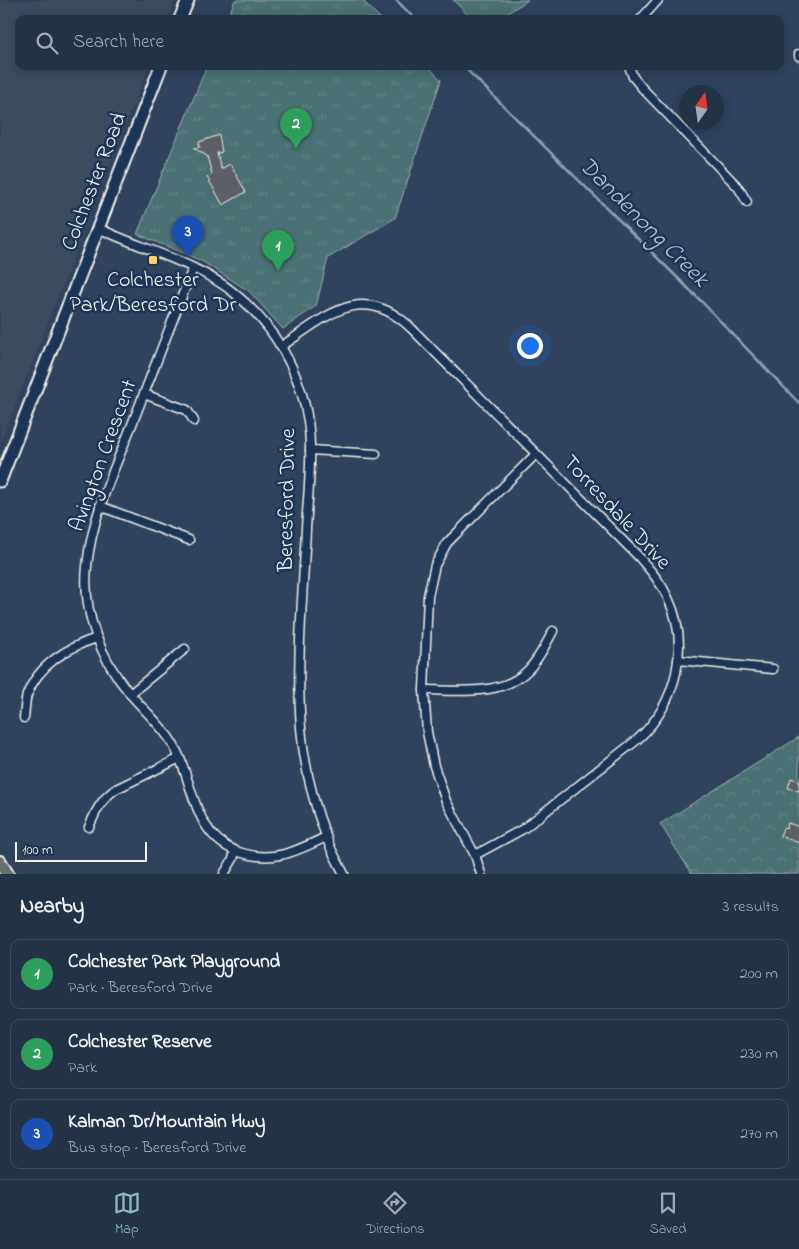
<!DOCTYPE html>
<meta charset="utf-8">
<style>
:root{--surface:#243245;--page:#303e50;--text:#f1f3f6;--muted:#a3aab3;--line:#414d5e;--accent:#8bbbb9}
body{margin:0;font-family:"Indie Flower",sans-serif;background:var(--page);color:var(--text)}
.compass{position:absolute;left:679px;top:85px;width:45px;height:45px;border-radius:50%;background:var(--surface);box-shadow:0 2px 12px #0003;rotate:13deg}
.scale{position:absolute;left:15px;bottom:12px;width:132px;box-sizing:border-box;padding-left:5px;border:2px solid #f4f1e8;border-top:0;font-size:14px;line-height:18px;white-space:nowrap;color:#f4f1e8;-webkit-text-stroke:4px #1d3557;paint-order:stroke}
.you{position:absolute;left:529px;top:345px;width:18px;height:18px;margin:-12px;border:4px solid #fff;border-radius:50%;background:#1a73e8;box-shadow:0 0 0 8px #1a73e833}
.badge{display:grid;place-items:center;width:32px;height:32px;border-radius:50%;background:var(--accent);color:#fff;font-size:16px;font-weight:700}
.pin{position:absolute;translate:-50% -41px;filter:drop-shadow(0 1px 2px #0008)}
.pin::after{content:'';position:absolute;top:26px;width:18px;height:15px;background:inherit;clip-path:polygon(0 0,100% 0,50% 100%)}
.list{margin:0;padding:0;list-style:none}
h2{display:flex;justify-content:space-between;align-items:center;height:65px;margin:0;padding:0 20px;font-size:21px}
h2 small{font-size:16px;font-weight:400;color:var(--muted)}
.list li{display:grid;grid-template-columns:32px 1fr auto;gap:15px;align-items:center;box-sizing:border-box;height:70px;margin:0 10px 10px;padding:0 10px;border:1px solid var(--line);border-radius:10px}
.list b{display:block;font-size:19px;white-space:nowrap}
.list p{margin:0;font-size:16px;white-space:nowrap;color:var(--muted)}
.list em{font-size:16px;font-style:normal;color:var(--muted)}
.icon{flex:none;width:28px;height:28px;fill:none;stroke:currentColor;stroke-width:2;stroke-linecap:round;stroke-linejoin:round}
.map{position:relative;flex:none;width:799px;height:874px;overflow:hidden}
.search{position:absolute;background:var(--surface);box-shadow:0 2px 12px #0003;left:15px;right:15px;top:15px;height:55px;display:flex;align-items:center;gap:12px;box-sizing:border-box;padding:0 18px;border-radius:10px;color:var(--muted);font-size:19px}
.sheet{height:305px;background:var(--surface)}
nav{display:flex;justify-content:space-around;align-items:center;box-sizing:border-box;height:70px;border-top:1px solid var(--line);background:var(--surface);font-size:14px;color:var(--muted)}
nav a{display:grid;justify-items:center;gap:2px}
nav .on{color:var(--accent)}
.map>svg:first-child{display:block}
.built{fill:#3d4b5f}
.forest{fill:url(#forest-crowns);stroke:#9eb0ad}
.park{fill:url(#park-tufts);stroke:#9eb0ad}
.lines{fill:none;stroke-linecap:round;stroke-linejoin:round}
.stream{stroke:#8aa4b0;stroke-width:2.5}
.building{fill:#5b6066;stroke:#f4f1e8}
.minor-casing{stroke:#f4f1e8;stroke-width:11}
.secondary-casing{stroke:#f4f1e8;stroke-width:15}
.primary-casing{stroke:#f4f1e8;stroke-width:16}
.minor{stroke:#1d3557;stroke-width:8}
.secondary{stroke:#1d3557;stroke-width:11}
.primary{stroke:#6b706d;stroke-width:12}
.poi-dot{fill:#ffd166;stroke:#1d3557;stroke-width:2}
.labels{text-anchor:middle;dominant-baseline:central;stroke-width:5;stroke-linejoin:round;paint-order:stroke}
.street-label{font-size:22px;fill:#f4f1e8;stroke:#1d3557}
.poi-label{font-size:22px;fill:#f4f1e8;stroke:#1d3557}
.water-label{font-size:24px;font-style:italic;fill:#b6c4c7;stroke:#1d3557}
</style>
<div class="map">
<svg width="799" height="874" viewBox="0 0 799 874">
<defs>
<pattern id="forest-crowns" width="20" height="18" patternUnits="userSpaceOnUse" patternTransform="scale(1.25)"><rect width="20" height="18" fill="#496f72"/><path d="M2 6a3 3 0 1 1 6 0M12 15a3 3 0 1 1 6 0" fill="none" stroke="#648486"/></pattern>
<pattern id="park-tufts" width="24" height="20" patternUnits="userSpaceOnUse" patternTransform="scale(1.25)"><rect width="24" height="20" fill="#496f72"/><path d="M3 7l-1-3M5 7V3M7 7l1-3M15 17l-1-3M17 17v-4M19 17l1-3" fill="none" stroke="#648486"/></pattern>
</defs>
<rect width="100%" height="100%" fill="#30425c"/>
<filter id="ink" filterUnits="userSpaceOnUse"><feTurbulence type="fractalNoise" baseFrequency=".02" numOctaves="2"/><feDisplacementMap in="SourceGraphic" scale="10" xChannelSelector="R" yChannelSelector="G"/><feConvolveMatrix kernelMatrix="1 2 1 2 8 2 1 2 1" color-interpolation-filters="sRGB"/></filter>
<g filter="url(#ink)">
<!-- built -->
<path class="built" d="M0,0H175L168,19H19V66H149L0,444Z"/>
<!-- forest -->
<path class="forest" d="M799,737V874H692L660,824Z"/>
<!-- park -->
<g class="park">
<path d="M235,0H362L381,19H227Z"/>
<path d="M453,0H528L498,19H472Z"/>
<path d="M207,66H428L441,80L395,218L328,258L316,306L283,329L249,291L200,260L137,234Z"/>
</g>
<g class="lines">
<!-- stream -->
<g class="stream">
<path d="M396,0L415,19"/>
<path d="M463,66L700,300L799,403"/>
</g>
</g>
<!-- building -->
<g class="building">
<path d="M219,135L222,152L217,153L221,169L230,164L246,192L223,205L207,177L212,174L207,156L194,148L200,147L199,142Z"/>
<path d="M791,778L799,781V791L788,788Z"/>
<path d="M788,823L799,827V843L780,836L783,828L786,829Z"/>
</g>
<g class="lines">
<defs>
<g id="minor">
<path d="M641,19L658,0"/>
<path d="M799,56V54"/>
<path d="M629,66L633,77L643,89L738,187L747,202"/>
<path d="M98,228C140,248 197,263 233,292C273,324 300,370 308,421C313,456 308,493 306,529C303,595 296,662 301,728C304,764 313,802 326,836C330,849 338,862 344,874"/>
<path d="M193,268C172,321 152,374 131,427C113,472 92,517 87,566C82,613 101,660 131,695C144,710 160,724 171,741C194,776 190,833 236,851C271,864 295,852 326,837"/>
<path d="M282,346C327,316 362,281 411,328L639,557C650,570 661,582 668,598C691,646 676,704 638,739L523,829L475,855"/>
<path d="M144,394L187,410L194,421"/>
<path d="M310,450L376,454"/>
<path d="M100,506L189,540"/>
<path d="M678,660L773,669"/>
<path d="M424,690C458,690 502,697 528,670C539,659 546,644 553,631"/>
<path d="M130,694L185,649"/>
<path d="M24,718C25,710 25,702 27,695C38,665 68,647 97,638"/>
<path d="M89,827C96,811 101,799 116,789L180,758"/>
<path d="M224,874L233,859L235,851"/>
<path d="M481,874L475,855L446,801L434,766L427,732L424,690L428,596L435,565L447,543L536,454"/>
</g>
<g id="secondary">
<path d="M180,19L188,0"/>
<path d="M0,481L161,66"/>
</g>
<path id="primary" d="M0,862L7,874"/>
</defs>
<!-- minor casing -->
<use href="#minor" class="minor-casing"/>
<!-- secondary casing -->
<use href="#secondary" class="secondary-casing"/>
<!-- primary casing -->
<use href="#primary" class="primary-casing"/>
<!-- minor -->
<use href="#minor" class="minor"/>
<!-- secondary -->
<use href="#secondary" class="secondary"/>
<!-- primary -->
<use href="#primary" class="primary"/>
</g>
</g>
<!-- markers -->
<rect class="poi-dot" x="148" y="255" width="10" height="10" rx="2.5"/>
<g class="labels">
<!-- street labels -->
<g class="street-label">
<text transform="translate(95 182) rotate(-69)">Colchester Road</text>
<text transform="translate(104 456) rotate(-70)">Avington Crescent</text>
<text transform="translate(288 500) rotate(-89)">Beresford Drive</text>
<text transform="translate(616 513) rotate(47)">Torresdale Drive</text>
</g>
<!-- poi labels -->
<g class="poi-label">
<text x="153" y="281">Colchester<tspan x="153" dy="25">Park/Beresford Dr</tspan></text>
</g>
<!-- water labels -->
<g class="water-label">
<text transform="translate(643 223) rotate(45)">Dandenong Creek</text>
</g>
</g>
</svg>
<svg class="compass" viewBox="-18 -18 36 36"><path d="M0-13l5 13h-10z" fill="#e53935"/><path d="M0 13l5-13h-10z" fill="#a3aab3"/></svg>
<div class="scale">100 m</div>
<div class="you"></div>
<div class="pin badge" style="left:278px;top:271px;background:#2e9e5b">1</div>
<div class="pin badge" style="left:296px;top:149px;background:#2e9e5b">2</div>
<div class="pin badge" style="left:188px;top:257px;background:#1a4fb4">3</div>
<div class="search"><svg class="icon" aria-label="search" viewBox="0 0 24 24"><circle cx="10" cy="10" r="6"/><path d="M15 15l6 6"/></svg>Search here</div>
</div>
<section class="sheet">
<h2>Nearby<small>3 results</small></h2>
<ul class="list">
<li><span class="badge" style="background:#2e9e5b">1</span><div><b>Colchester Park Playground</b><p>Park · Beresford Drive</p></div><em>200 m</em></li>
<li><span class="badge" style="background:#2e9e5b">2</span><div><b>Colchester Reserve</b><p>Park</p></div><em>230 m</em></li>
<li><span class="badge" style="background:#1a4fb4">3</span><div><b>Kalman Dr/Mountain Hwy</b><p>Bus stop · Beresford Drive</p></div><em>270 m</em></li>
</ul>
</section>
<nav>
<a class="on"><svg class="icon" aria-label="map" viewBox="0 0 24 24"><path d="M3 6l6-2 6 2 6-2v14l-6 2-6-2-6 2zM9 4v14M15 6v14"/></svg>Map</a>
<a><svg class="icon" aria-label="directions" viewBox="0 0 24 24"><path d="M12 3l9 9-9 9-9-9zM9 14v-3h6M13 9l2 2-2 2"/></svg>Directions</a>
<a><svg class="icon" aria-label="saved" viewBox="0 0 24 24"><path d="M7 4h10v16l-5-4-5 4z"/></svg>Saved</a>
</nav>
